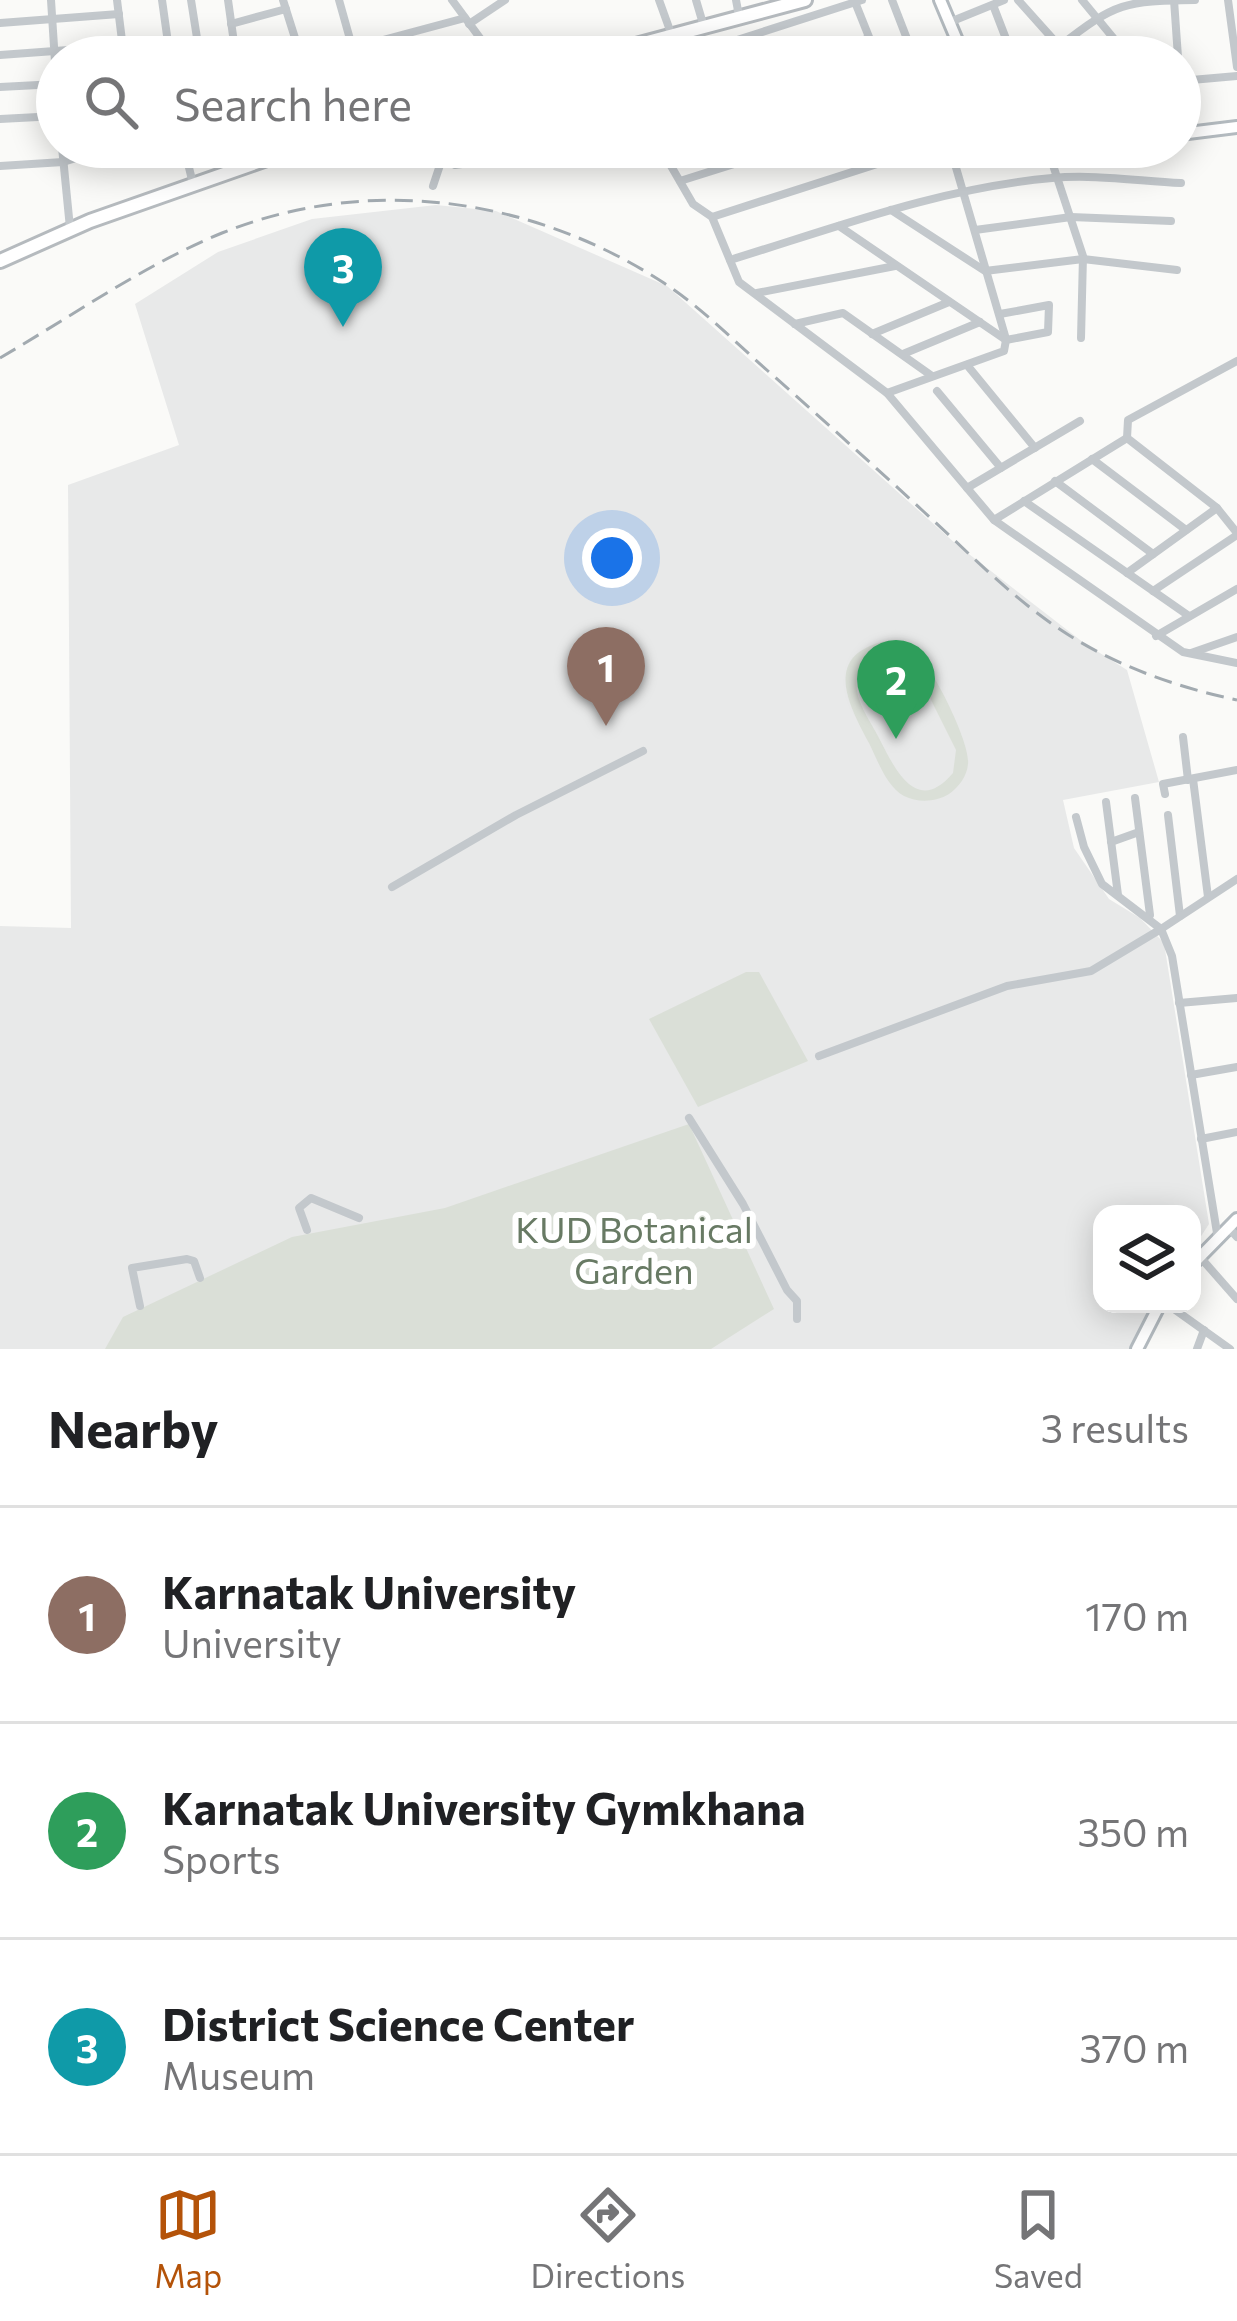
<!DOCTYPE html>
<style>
:root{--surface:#fff;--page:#f6f6f6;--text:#202124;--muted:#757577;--line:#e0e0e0;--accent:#b45309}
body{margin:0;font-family:Commissioner,sans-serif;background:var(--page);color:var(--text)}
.controls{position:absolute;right:36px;bottom:36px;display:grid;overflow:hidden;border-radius:24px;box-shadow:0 6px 30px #0003}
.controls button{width:108px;height:108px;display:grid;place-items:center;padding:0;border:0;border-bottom:3px solid var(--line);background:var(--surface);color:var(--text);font:60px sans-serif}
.you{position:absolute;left:612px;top:558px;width:42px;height:42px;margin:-30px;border:9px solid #fff;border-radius:50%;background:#1a73e8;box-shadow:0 0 0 18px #1a73e833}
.badge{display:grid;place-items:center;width:78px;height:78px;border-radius:50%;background:var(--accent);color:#fff;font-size:39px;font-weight:700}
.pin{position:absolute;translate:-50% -99px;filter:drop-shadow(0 3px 6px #0008)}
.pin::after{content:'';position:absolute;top:63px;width:42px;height:36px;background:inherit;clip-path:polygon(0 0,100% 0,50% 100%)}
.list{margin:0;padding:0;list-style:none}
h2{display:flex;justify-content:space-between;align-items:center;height:156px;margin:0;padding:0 48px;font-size:51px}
h2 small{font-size:39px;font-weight:400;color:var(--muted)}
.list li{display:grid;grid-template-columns:78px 1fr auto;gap:36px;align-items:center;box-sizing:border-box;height:216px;padding:0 48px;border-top:3px solid var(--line)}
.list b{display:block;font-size:45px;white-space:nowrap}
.list p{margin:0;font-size:39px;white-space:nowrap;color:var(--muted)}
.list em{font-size:39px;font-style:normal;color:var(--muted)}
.icon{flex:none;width:66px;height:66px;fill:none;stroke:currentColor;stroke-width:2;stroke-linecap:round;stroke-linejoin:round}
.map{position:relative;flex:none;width:1237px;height:1349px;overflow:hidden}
.search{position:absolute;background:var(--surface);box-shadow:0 6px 30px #0003;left:36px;right:36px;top:36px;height:132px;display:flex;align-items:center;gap:30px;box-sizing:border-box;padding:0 42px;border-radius:66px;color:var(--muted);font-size:45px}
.sheet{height:804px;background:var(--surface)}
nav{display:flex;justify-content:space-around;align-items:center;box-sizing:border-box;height:168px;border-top:3px solid var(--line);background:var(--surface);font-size:33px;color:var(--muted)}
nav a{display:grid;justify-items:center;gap:6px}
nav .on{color:var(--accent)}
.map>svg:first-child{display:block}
.built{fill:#e8e9e9}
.green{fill:#dadfd7;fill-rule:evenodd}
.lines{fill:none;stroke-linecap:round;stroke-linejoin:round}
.secondary-casing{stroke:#b3babf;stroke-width:16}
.primary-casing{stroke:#b5babe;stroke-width:18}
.street{stroke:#c3c8cc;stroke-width:8}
.secondary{stroke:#fff;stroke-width:10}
.primary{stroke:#fff;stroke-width:12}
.rail{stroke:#a2aab0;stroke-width:3;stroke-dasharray:18 9;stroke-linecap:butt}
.labels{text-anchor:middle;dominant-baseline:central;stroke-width:12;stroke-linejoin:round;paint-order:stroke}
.park-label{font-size:36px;fill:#687a64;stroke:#fff}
</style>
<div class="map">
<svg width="1237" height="1349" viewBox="0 0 1237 1349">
<rect width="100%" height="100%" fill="#fafaf8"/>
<!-- built -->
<path class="built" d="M436,205L496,211L667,286L956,544L1084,643L1127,670L1159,782L1063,800L1074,848L1109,899L1140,918L1164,943L1209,1224L1192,1250V1214H1102V1304H1155L1129,1349H0V926L71,928L68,485L179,445L135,304L218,252L312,219Z"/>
<!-- green -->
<g class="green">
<path d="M886,641C895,643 904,643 912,649C930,661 971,743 968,764C967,776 959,787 949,794C936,802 918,803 904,796C886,786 878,761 869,743C848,704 822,655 886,641ZM886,653L898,655L915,668L956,750L953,773C916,817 894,767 879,738C870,720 851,696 858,676C862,662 873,656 886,653Z"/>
<path d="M746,972H759L808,1061L698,1107L649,1019Z"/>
<path d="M689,1124L774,1309L711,1349H105L123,1317L292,1237L445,1208Z"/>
</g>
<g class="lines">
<defs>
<g id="secondary">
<path d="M940,0L964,57"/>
<path d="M1180,134L1237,127"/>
<path d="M1192,1265L1237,1219"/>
<path d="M1137,1349L1160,1304"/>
</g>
<g id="primary">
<path d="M591,57L805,0"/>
<path d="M0,261L90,221L301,147"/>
</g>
</defs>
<!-- secondary casing -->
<use href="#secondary" class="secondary-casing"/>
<!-- primary casing -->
<use href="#primary" class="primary-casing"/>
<!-- street -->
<g class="street">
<path d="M51,0L57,93"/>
<path d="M117,0L124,57"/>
<path d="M162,0L170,57"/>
<path d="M191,0L200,57"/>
<path d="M228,0L236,57"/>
<path d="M283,0L301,57"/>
<path d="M339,0L355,57"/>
<path d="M452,0L494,57"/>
<path d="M659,0L672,36"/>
<path d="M696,0L704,27"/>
<path d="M736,0L739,16"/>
<path d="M892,0L914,57"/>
<path d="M1018,0L1069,57"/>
<path d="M1082,0L1129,57"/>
<path d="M1174,0L1178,57"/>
<path d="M1228,0L1237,67"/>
<path d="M855,2L877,57"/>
<path d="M993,5L1013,57"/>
<path d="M950,22L1004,0"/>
<path d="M0,23L119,14"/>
<path d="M231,24L286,9"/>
<path d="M469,24L505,0"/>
<path d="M1060,46C1116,2 1125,1 1195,0"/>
<path d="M353,48L465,18"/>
<path d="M1009,49L1055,42"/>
<path d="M0,55L123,46"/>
<path d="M684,57L862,0"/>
<path d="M815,57L869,38"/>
<path d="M1180,81L1237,76"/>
<path d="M0,87L57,84"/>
<path d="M1180,92L1184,134"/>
<path d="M0,119L57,116"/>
<path d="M62,147L70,228"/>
<path d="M184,147L193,184"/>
<path d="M660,147L693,204L712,217L739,282L887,393L994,520L1183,652L1237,663"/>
<path d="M950,147L1006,339"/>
<path d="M1047,147L1083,256L1081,338"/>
<path d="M455,165L496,159L531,147"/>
<path d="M0,166L63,162L113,147"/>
<path d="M680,181L788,147"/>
<path d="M433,186L446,147"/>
<path d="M891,210L985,271L1083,259L1177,270"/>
<path d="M712,217L930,147"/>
<path d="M839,226L1006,340"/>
<path d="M975,230L1071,217L1171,221"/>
<path d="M730,260C837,227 940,188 1052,178C1093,174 1139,181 1181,183"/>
<path d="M757,293L895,266"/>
<path d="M795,324L843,313L932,376"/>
<path d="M872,334L949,302"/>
<path d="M903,354L980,322"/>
<path d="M1237,361L1128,420L1127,438L1217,508L1237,533"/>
<path d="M967,365L1035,448"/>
<path d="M937,391L1001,468"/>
<path d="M887,393L1004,351L1006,340L1048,332L1049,305L1000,314"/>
<path d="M1092,459L1186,530"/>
<path d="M1055,481L1153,554"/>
<path d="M967,488L1080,421"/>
<path d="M1024,501L1189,616"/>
<path d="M994,520L1127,438"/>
<path d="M1127,573L1217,508"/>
<path d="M1153,591L1237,535"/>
<path d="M1156,636L1237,589"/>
<path d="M1191,653L1237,637"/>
<path d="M1183,737L1188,780"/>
<path d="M1193,779L1208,897"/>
<path d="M1165,794L1163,784L1237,770"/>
<path d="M1135,798L1150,915"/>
<path d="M1106,802L1118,895"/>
<path d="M1168,815L1180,916"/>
<path d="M1111,842L1139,832"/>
<path d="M392,887L516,815L643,751"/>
<path d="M1179,1003L1237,998"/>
<path d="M819,1056L1007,986L1091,971L1161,929L1102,884L1084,847L1076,817"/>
<path d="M1191,1075L1237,1067"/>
<path d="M689,1118L743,1204L787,1290L797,1301V1319"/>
<path d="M1201,1139L1237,1132"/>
<path d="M1229,1228L1237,1237"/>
<path d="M307,1230L299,1208L311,1198L359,1218"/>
<path d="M1218,1239L1172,956L1161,929L1237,879"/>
<path d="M1200,1257L1237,1299"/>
<path d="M1167,1304L1230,1349"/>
<path d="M140,1306L132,1268L187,1259L194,1261L200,1278"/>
<path d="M1197,1349L1204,1330"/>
</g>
<!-- secondary -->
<use href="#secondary" class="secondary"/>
<!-- primary -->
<use href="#primary" class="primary"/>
<!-- rail -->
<path class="rail" d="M0,358C72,316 144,265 222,233C369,174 532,197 664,283C702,308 734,341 768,371C820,417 872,464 923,511C967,551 1011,597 1061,630C1113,665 1176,687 1237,700"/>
</g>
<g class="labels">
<!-- park labels -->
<g class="park-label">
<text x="634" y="1228">KUD Botanical<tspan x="634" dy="41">Garden</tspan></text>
</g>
</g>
</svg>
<div class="controls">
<button><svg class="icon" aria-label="layers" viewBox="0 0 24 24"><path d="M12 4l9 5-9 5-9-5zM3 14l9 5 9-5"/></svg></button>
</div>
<div class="you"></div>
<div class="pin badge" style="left:606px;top:726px;background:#8d6e63">1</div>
<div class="pin badge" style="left:896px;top:739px;background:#2e9e5b">2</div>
<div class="pin badge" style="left:343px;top:327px;background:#0f9aa8">3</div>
<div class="search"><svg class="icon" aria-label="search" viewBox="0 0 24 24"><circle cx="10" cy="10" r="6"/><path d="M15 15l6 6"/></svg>Search here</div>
</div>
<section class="sheet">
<h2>Nearby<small>3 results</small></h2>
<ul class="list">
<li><span class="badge" style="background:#8d6e63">1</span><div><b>Karnatak University</b><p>University</p></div><em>170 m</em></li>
<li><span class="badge" style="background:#2e9e5b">2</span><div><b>Karnatak University Gymkhana</b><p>Sports</p></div><em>350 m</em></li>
<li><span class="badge" style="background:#0f9aa8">3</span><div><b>District Science Center</b><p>Museum</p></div><em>370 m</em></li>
</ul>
</section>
<nav>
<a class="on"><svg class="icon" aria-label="map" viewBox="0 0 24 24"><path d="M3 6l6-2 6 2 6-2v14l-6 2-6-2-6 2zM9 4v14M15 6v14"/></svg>Map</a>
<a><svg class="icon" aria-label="directions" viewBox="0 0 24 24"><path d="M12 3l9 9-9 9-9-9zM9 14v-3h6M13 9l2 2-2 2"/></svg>Directions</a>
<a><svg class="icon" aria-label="saved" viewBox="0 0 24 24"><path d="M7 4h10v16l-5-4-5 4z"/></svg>Saved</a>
</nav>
